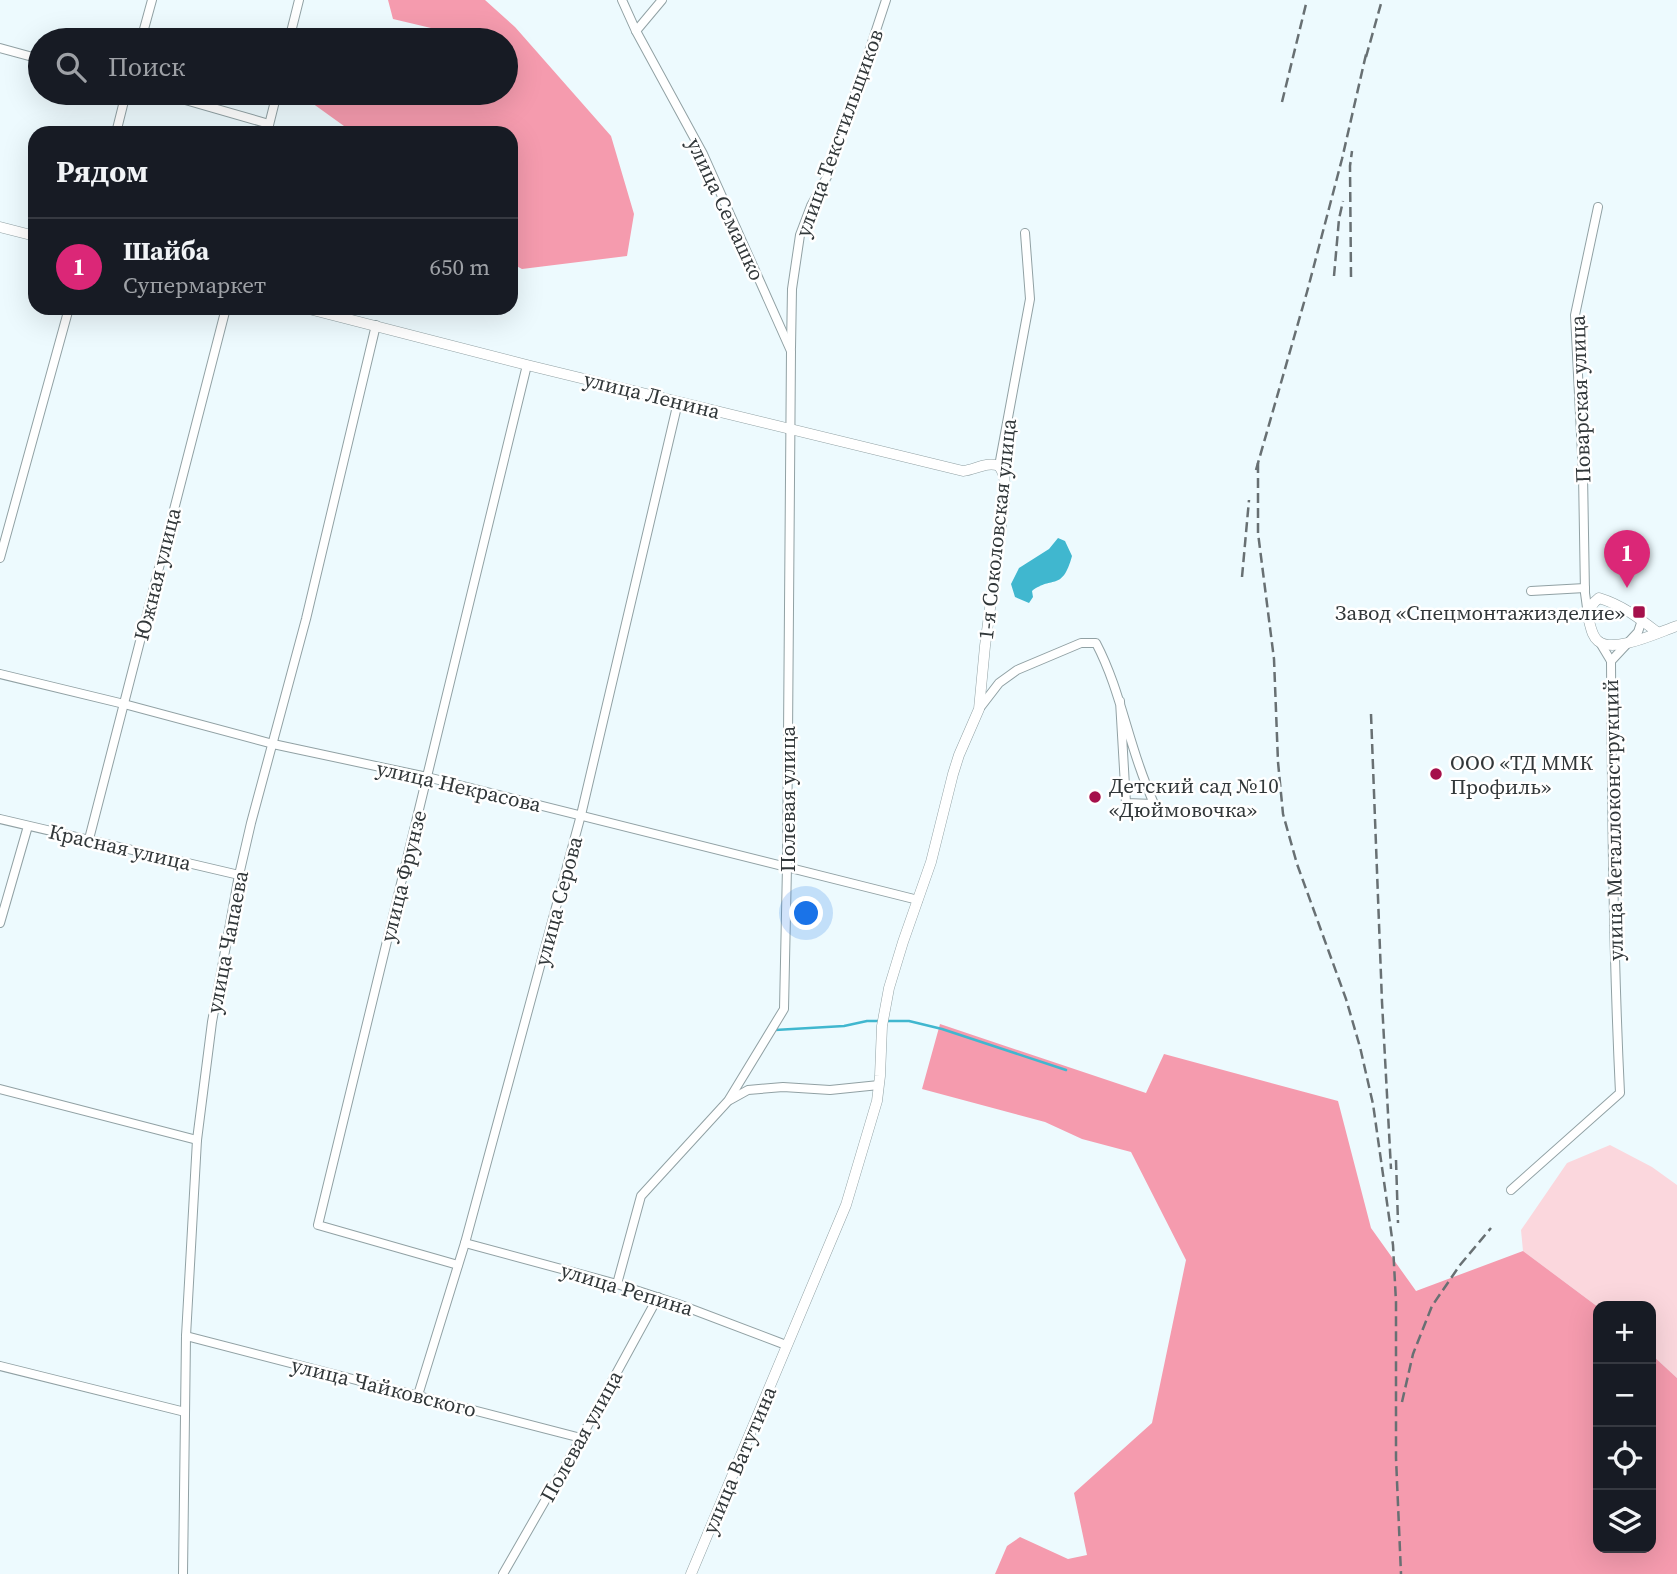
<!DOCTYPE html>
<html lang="ru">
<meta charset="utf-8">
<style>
:root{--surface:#171b24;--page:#242831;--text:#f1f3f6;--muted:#9ea1a6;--line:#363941;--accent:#db2777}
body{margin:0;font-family:"Source Serif 4",serif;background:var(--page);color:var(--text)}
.controls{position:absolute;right:21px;bottom:21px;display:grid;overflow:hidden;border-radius:14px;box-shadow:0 7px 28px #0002}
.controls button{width:63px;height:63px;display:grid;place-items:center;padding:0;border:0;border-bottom:2px solid var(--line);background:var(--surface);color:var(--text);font:35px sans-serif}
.you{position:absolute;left:807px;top:914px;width:24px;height:24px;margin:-18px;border:5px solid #fff;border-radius:50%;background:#1a73e8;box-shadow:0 0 0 10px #1a73e833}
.badge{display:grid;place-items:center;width:46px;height:46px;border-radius:50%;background:var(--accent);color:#fff;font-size:23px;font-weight:700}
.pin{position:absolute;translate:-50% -58px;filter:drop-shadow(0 2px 4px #0008)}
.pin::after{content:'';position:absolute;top:37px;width:24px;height:21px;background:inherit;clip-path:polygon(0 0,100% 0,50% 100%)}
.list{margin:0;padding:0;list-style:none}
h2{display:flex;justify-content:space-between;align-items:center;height:91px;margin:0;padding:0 28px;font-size:30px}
h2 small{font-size:23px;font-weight:400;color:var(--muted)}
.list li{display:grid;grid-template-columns:46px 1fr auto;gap:21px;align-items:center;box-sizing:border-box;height:98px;padding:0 28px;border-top:2px solid var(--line)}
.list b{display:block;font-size:26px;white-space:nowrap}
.list p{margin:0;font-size:23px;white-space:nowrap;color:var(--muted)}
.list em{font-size:23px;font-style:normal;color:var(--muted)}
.icon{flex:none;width:38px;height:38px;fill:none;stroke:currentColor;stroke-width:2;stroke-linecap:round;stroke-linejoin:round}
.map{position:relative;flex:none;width:1677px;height:1574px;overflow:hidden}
.search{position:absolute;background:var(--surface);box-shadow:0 7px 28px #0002;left:28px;top:28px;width:490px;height:77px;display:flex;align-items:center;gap:18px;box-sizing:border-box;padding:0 24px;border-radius:38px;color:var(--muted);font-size:26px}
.panel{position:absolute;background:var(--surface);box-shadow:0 7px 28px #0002;left:28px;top:126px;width:490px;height:189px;border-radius:21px}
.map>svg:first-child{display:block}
.green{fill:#fbd7dd}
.forest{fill:#f59bae}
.water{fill:#40b7cf}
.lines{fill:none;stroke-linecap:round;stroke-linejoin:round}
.stream{stroke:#40b7cf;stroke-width:2.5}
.minor-casing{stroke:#91a1a4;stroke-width:10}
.tertiary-casing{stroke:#91a1a4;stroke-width:11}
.minor{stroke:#fff;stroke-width:8}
.tertiary{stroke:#fff;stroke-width:10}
.rail{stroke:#687073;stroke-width:2.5;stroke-dasharray:10 5;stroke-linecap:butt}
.poi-dot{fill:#a5104b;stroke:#fff;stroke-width:2.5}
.labels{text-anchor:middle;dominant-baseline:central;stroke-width:5;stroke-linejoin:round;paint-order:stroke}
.street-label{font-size:21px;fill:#313739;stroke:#fff}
.poi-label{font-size:21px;fill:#313739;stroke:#fff;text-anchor:start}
</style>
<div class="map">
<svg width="1677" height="1574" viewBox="0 0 1677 1574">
<rect width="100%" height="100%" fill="#edfafe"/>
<!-- green -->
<path class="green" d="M1610,1145L1652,1167L1677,1185V1378L1651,1354V1306L1598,1307L1523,1251L1521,1230L1567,1163Z"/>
<!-- forest -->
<g class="forest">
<path d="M388,0H485L515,27L611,136L634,214L627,256L522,269L511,263V133H346L344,126L312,103L319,93H506V40H435L431,28L393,19Z"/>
<path d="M940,1024L1146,1093L1164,1054L1338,1101L1371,1228L1416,1291L1523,1251L1598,1307V1548H1651V1354L1677,1378V1574H995L1007,1546L1020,1537L1068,1559L1087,1555L1074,1493L1152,1423L1186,1260L1131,1152L1082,1139L1045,1122L922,1089Z"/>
</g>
<!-- water -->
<path class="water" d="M1058,538L1065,541L1072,556C1062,592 1053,575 1032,591L1033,597L1029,603L1015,597L1011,584L1019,568L1049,549Z"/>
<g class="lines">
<!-- stream -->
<g class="stream">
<path d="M886,1021H909L942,1029L1066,1070"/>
<path d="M775,1030L844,1026L867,1021H879"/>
</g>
<defs>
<g id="minor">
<path d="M636,31L662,0"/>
<path d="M141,40L152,0"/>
<path d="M289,40L299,0"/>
<path d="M0,48L40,59"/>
<path d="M161,93L269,124"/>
<path d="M116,133L126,93"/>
<path d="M267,133L277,93"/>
<path d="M791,348L792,289L800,235L811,206L829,173L886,0"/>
<path d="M999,466L1030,299L1025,233"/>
<path d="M0,558L69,308"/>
<path d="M1531,591L1585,588"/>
<path d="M1588,615L1585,593L1583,474L1575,315L1598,207"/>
<path d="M1599,641L1611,661"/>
<path d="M1611,661L1638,632L1642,620"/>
<path d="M0,674L124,704L273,744L427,777L918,900"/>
<path d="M979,709L999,683L1017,670L1081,643H1096C1117,683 1125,726 1140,768C1144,780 1149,792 1154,804L1126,803L1120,701"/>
<path d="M0,819L239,875"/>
<path d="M89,839L226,308"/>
<path d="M0,923L28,826"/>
<path d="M0,1089L197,1140"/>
<path d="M730,1100L748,1090L783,1087L830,1090L879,1085"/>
<path d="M1511,1190L1620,1093C1613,949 1612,805 1611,661"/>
<path d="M465,1243L617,1284L678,1304L786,1345"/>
<path d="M458,1265L318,1225L527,365"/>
<path d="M617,1284L641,1196L728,1101L784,1009L787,866L791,351L703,154L636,31L622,0"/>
<path d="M186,1336L581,1438"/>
<path d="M0,1366L185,1412"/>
<path d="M418,1395L465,1243L581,815L678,402"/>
<path d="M183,1574L186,1336L197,1140L212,1022L239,875L251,823L306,619L376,325"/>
<path d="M503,1574L581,1438L658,1297"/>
</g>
<g id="tertiary">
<path d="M0,227L35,236"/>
<path d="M305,308L527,365L963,471C975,470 987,461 999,466C1007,477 1005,490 1004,503L985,646L979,709L959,755L953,774L931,862L903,942L889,988L882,1026L880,1076L877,1101L846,1205L691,1574"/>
<path d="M1657,632C1639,618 1622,605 1599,598C1591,604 1587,611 1589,621C1591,628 1592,636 1598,641C1614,654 1659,632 1677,626"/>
</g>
</defs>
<!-- minor casing -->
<use href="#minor" class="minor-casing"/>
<!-- tertiary casing -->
<use href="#tertiary" class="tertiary-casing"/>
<!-- minor -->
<use href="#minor" class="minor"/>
<!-- tertiary -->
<use href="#tertiary" class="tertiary"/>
<!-- rail -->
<g class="rail">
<path d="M1366,57L1382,0"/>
<path d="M1282,102L1307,0"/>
<path d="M1334,276L1339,219L1343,201"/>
<path d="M1351,277L1350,166L1352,151"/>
<path d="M1258,463V533L1274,659L1278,762L1283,814L1297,864L1346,999L1360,1047L1373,1104L1393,1245L1396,1302V1458L1401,1574"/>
<path d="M1256,470L1307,292L1342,159L1367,50"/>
<path d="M1242,577L1249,500"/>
<path d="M1371,714L1382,1002L1391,1169"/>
<path d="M1396,1160L1398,1223"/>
<path d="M1402,1402L1413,1354L1432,1306L1460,1265L1491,1228"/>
</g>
</g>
<!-- markers -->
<g class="poi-dot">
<rect x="1632" y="605" width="14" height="14" rx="3.5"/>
<circle cx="1436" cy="774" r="7"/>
<circle cx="1095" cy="797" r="7"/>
</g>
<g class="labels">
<!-- street labels -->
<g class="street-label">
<text transform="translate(839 133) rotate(-70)">улица Текстильщиков</text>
<text transform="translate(726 209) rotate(65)">улица Семашко</text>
<text transform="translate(652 395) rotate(14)">улица Ленина</text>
<text transform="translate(1580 399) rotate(-92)">Поварская улица</text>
<text transform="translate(997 529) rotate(-84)">1-я Соколовская улица</text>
<text transform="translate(157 574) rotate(-76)">Южная улица</text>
<text transform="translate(459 786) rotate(13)">улица Некрасова</text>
<text transform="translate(787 799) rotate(-90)">Полевая улица</text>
<text transform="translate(1613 820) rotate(-91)">улица Металлоконструкций</text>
<text transform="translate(120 847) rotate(13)">Красная улица</text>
<text transform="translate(403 876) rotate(-76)">улица Фрунзе</text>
<text transform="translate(558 901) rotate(-75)">улица Серова</text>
<text transform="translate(227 942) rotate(-79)">улица Чапаева</text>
<text transform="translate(627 1289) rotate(17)">улица Репина</text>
<text transform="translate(384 1387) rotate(14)">улица Чайковского</text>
<text transform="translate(581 1436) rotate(-61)">Полевая улица</text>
<text transform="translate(739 1460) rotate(-67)">улица Ватутина</text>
</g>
<!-- poi labels -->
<g class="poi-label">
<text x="1625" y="612" text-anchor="end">Завод «Спецмонтажизделие»</text>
<text x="1450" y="762">ООО «ТД ММК<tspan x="1450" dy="24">Профиль»</tspan></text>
<text x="1109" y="785">Детский сад №10<tspan x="1109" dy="24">«Дюймовочка»</tspan></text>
</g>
</g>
</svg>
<div class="controls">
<button>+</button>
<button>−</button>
<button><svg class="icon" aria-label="locate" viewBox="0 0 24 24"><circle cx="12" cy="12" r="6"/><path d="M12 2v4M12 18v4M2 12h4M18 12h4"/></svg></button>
<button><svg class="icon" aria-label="layers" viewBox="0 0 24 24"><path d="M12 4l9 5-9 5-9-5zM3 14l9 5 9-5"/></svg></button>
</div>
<div class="you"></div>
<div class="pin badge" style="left:1627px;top:588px">1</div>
<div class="search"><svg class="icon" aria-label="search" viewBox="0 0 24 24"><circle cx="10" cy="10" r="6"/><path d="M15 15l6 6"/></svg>Поиск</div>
<section class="panel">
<h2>Рядом<small></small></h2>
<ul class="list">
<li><span class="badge">1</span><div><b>Шайба</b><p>Супермаркет</p></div><em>650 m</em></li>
</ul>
</section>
</div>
